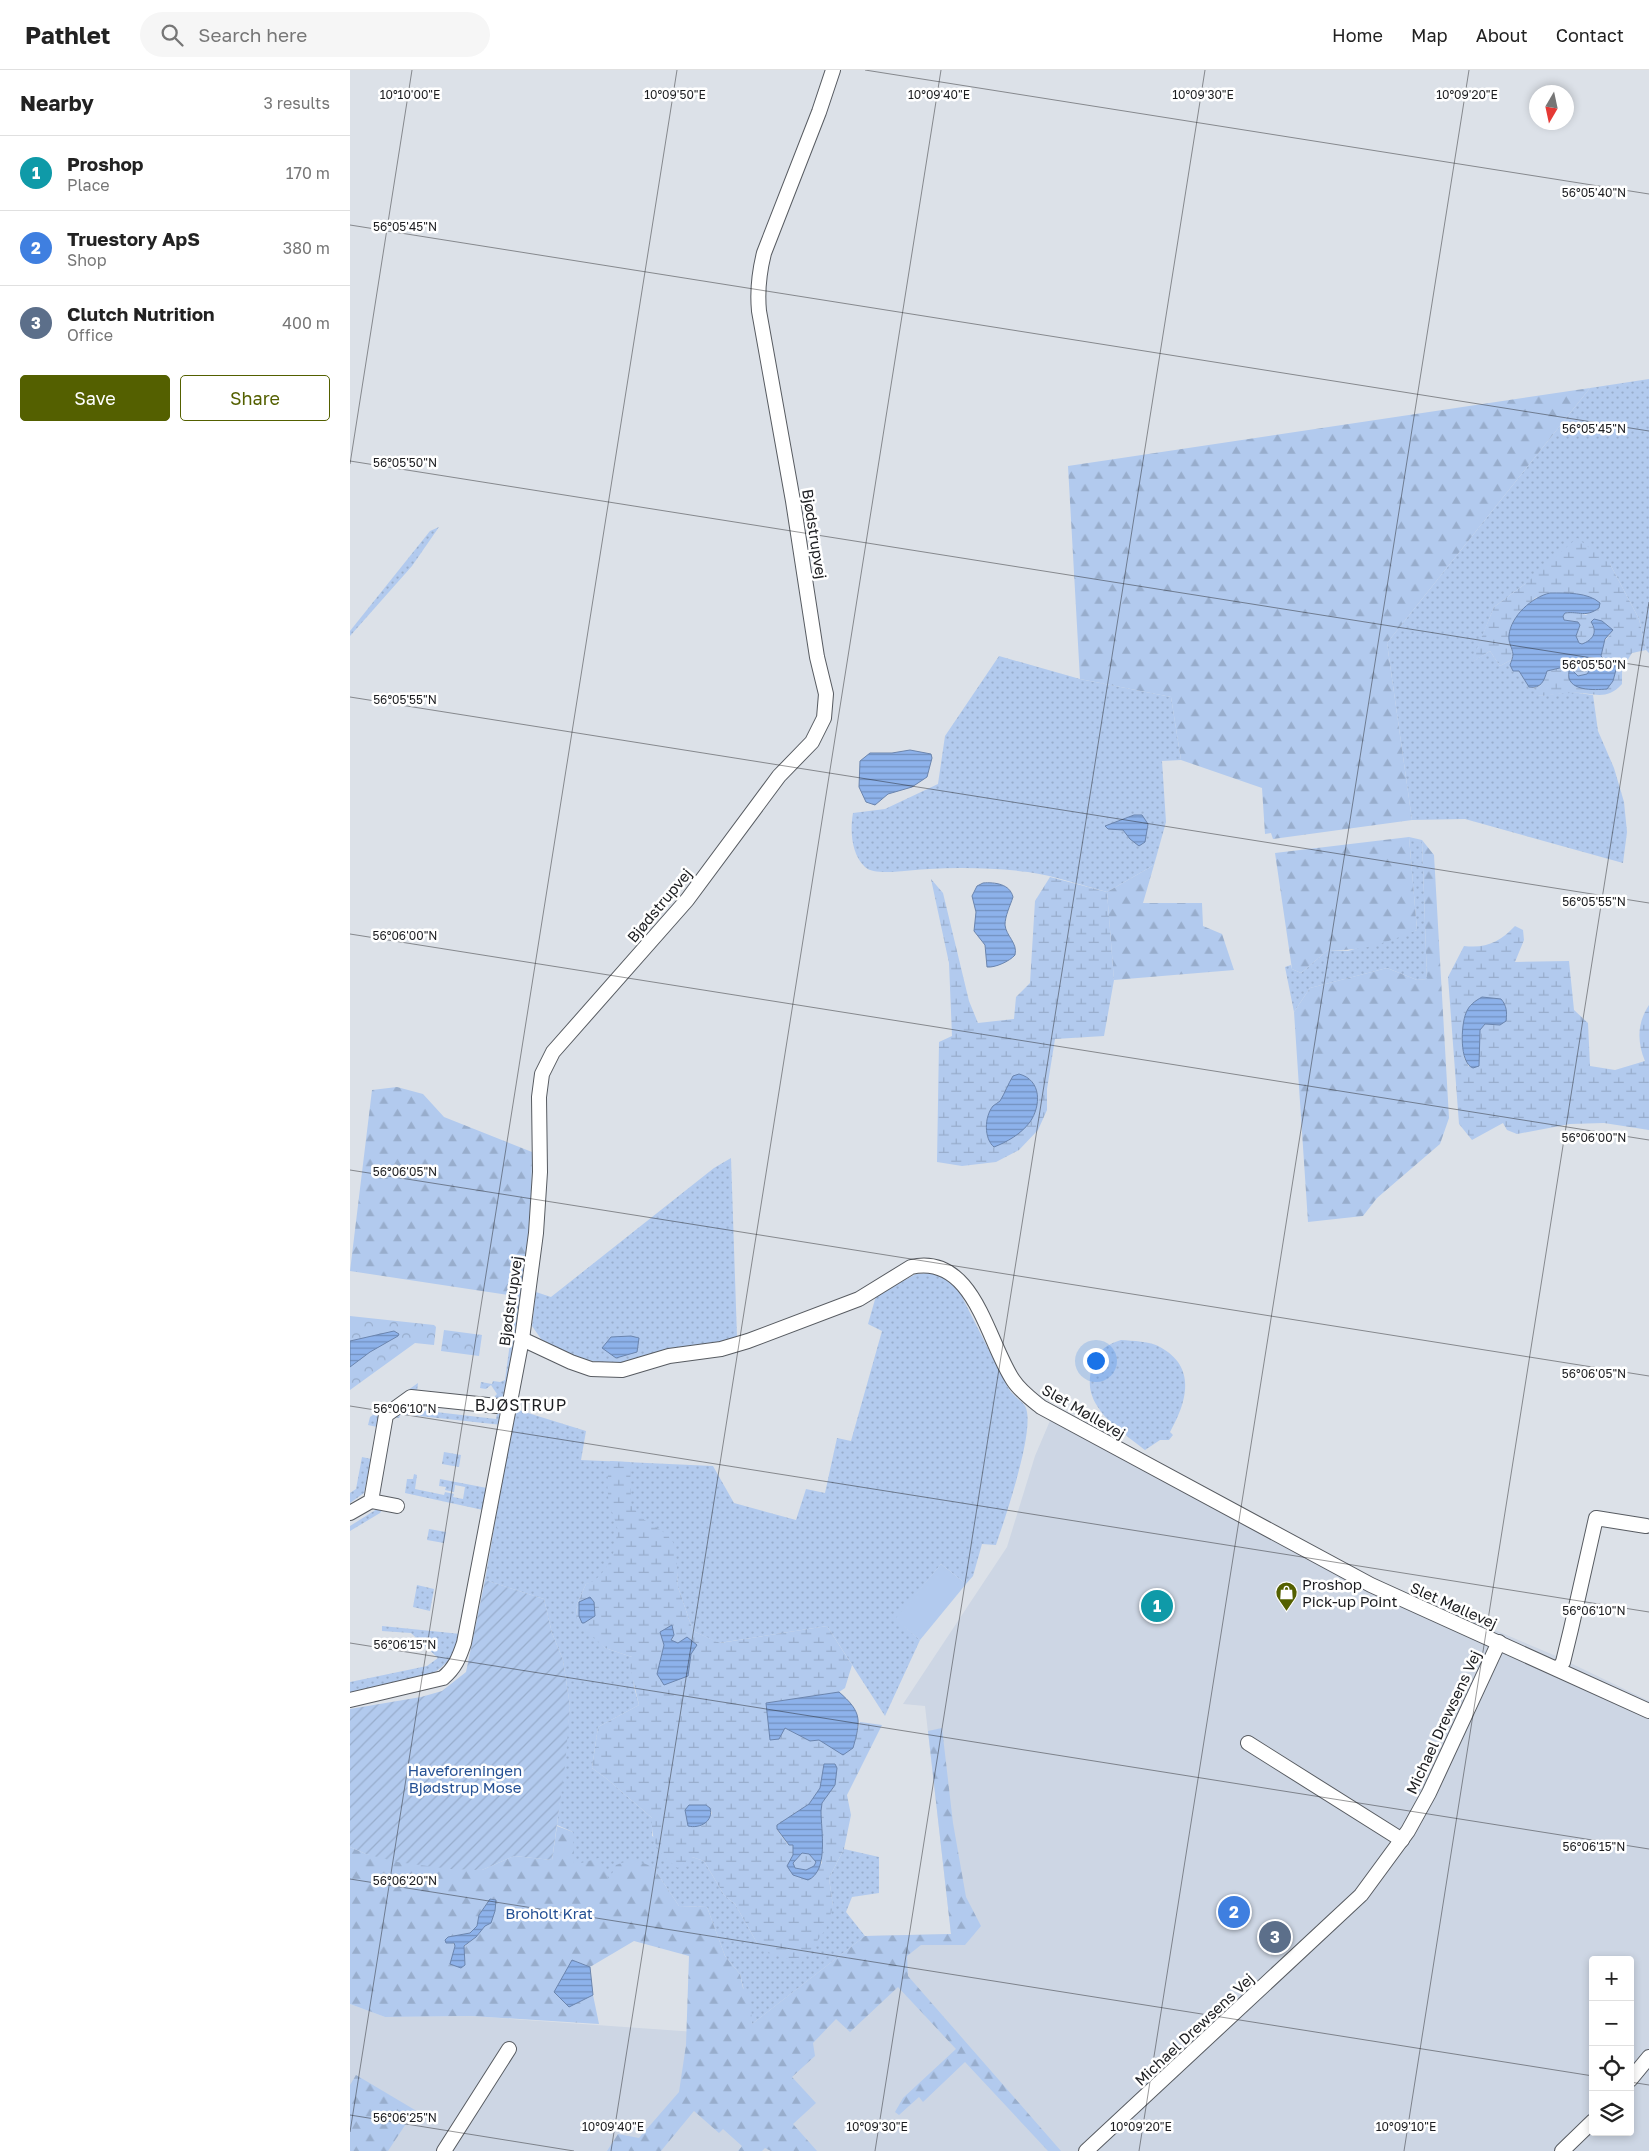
<!DOCTYPE html>
<meta charset="utf-8">
<style>
:root{--surface:#fff;--page:#f6f6f6;--text:#222;--muted:#767676;--line:#e0e0e0;--accent:#546000}
body{margin:0;font-family:"Golos Text",sans-serif;background:var(--page);color:var(--text)}
.controls{position:absolute;right:15px;bottom:15px;display:grid;overflow:hidden;border-radius:5px;box-shadow:0 2px 8px #0003}
.controls button{width:45px;height:45px;display:grid;place-items:center;padding:0;border:0;border-bottom:1px solid var(--line);background:var(--surface);color:var(--text);font:25px sans-serif}
.compass{position:absolute;left:1179px;top:15px;width:45px;height:45px;border-radius:50%;background:var(--surface);box-shadow:0 2px 8px #0003;rotate:189deg}
.you{position:absolute;left:745px;top:1290px;width:18px;height:18px;margin:-12px;border:4px solid #fff;border-radius:50%;background:#1a73e8;box-shadow:0 0 0 8px #1a73e833}
.badge{display:grid;place-items:center;width:32px;height:32px;border-radius:50%;background:var(--accent);color:#fff;font-size:16px;font-weight:700}
.pin{position:absolute;translate:-50% -50%;border:2px solid #fff;box-shadow:0 1px 5px #0006}
.list{margin:0;padding:0;list-style:none}
h2{display:flex;justify-content:space-between;align-items:center;height:65px;margin:0;padding:0 20px;font-size:21px}
h2 small{font-size:16px;font-weight:400;color:var(--muted)}
.list li{display:grid;grid-template-columns:32px 1fr auto;gap:15px;align-items:center;box-sizing:border-box;height:75px;padding:0 20px;border-top:1px solid var(--line)}
.list b{display:block;font-size:19px;white-space:nowrap}
.list p{margin:0;font-size:16px;white-space:nowrap;color:var(--muted)}
.list em{font-size:16px;font-style:normal;color:var(--muted)}
.actions{display:flex;gap:10px;padding:15px 20px}
.actions a{flex:1;padding:11px 0;border:1px solid var(--accent);border-radius:5px;text-align:center;font-size:18px;color:var(--accent)}
.actions .main{background:var(--accent);color:#fff}
.icon{flex:none;width:28px;height:28px;fill:none;stroke:currentColor;stroke-width:2;stroke-linecap:round;stroke-linejoin:round}
.map{position:relative;flex:none;width:1299px;height:2081px;overflow:hidden}
header{display:flex;align-items:center;gap:30px;box-sizing:border-box;height:70px;padding:0 25px;background:var(--surface);border-bottom:1px solid var(--line)}
header strong{font-size:24px}
nav{display:flex;gap:28px;margin-inline-start:auto;font-size:18px}
.search{width:350px;height:45px;background:var(--page);display:flex;align-items:center;gap:12px;box-sizing:border-box;padding:0 18px;border-radius:28px;color:var(--muted);font-size:19px}
main{display:flex}
aside{flex:1;background:var(--surface)}
.map>svg:first-child{display:block}
.built{fill:#cdd6e4;fill-rule:evenodd}
.grass{fill:url(#grass-dots)}
.forest{fill:url(#forest-firs);fill-rule:evenodd}
.wetland{fill:url(#wetland-marsh);fill-rule:evenodd}
.park{fill:url(#park-crowns)}
.garden{fill:url(#garden-furrows)}
.pitch{fill:#b2caee}
.water{fill:url(#water-rules);stroke:#6b85ae;fill-rule:evenodd}
.lines{fill:none;stroke-linecap:round;stroke-linejoin:round}
.minor-casing{stroke:#575b61;stroke-width:16}
.minor{stroke:#fff;stroke-width:14}
.ticks{fill:none;stroke:#1c1d20;stroke-width:1;stroke-opacity:0.45}
.labels{text-anchor:middle;dominant-baseline:central;stroke-width:5;stroke-linejoin:round;paint-order:stroke}
.street-label{font-size:15px;fill:#1c1d20;stroke:#fff}
.poi-label{font-size:15px;fill:#1c1d20;stroke:#fff;text-anchor:start}
.park-label{font-size:15px;fill:#245094;stroke:#fff}
.neighbourhood-label{font-size:16px;letter-spacing:1px;fill:#1c1d20;stroke:#fff}
.ticks-label{font-size:12px;text-anchor:middle;fill:#1c1d20;stroke:#fff;stroke-width:5;stroke-linejoin:round;paint-order:stroke}
</style>
<header>
<strong>Pathlet</strong>
<div class="search"><svg class="icon" aria-label="search" viewBox="0 0 24 24"><circle cx="10" cy="10" r="6"/><path d="M15 15l6 6"/></svg>Search here</div>
<nav><a>Home</a><a>Map</a><a>About</a><a>Contact</a></nav>
</header>
<main>
<aside>
<h2>Nearby<small>3 results</small></h2>
<ul class="list">
<li><span class="badge" style="background:#0f9aa8">1</span><div><b>Proshop</b><p>Place</p></div><em>170 m</em></li>
<li><span class="badge" style="background:#3f7fe0">2</span><div><b>Truestory ApS</b><p>Shop</p></div><em>380 m</em></li>
<li><span class="badge" style="background:#5c6f8a">3</span><div><b>Clutch Nutrition</b><p>Office</p></div><em>400 m</em></li>
</ul>
<div class="actions"><a class="main">Save</a><a>Share</a></div>
</aside>
<div class="map">
<svg width="1299" height="2081" viewBox="0 0 1299 2081">
<defs>
<pattern id="grass-dots" width="8" height="8" patternUnits="userSpaceOnUse" patternTransform="scale(1.25)"><rect width="8" height="8" fill="#b2caee"/><path d="M2 2h.1M6 6h.1" fill="none" stroke="#98adcc" stroke-width="1.8" stroke-linecap="round"/></pattern>
<pattern id="forest-firs" width="22" height="20" patternUnits="userSpaceOnUse" patternTransform="scale(1.25)"><rect width="22" height="20" fill="#b2caee"/><path d="M5 1l3.5 6h-7zM16 11l3.5 6h-7z" fill="#98adcc"/></pattern>
<pattern id="wetland-marsh" width="20" height="14" patternUnits="userSpaceOnUse" patternTransform="scale(1.25)"><rect width="20" height="14" fill="#b2caee"/><path d="M1 5h8M5 5V1M11 12h8M15 12V8" fill="none" stroke="#98adcc"/></pattern>
<pattern id="park-crowns" width="20" height="18" patternUnits="userSpaceOnUse" patternTransform="scale(1.25)"><rect width="20" height="18" fill="#b2caee"/><path d="M2 6a3 3 0 1 1 6 0M12 15a3 3 0 1 1 6 0" fill="none" stroke="#98adcc"/></pattern>
<pattern id="garden-furrows" width="10" height="10" patternUnits="userSpaceOnUse" patternTransform="scale(1.25)"><rect width="10" height="10" fill="#b2caee"/><path d="M-1 1l2-2M0 10L10 0M9 11l2-2" fill="none" stroke="#98adcc"/></pattern>
<pattern id="water-rules" width="6" height="5" patternUnits="userSpaceOnUse" patternTransform="scale(1.25)"><rect width="6" height="5" fill="#8db2eb"/><path d="M0 2.5h6" fill="none" stroke="#7290be"/></pattern>
</defs>
<rect width="100%" height="100%" fill="#dce1e8"/>
<!-- built -->
<path class="built" d="M705,1339L1030,1515L1114,1547L1206,1586L1299,1631V2081H0V1934L35,1947L121,1946L388,1965L515,1866L601,1864L575,1636L553,1634L657,1477L685,1386ZM1243,1890H1280V2062H1243Z"/>
<!-- grass -->
<g class="grass">
<path d="M1299,309V583L1296,580L1289,549L1260,494L1175,514L1144,537L1122,592L1140,581L1150,596L1161,590L1160,595L1169,601L1179,617L1184,618L1188,626L1221,622L1243,625L1248,661L1264,698L1274,732L1277,762L1273,793L1115,749L1062,750L1037,573L1240,318Z"/>
<path d="M89,457L62,496L0,566V561L80,461Z"/>
<path d="M649,586L730,609L821,627L831,690L812,691L816,752L804,795L757,822C731,815 705,806 678,802C646,798 611,797 579,799C564,799 525,807 515,797C501,784 500,760 503,743L535,739L588,714L595,666Z"/>
<path d="M1059,767L1072,770L1077,909L1067,910L1037,898L960,918L944,942L935,897L941,895L942,899L951,903L978,880L998,881L1067,860Z"/>
<path d="M381,1088L387,1267L371,1272L320,1278L295,1289L274,1293H254L222,1287L191,1269L182,1256L186,1222L201,1227L364,1098Z"/>
<path d="M580,1203L597,1208L608,1219L655,1312C658,1317 660,1322 664,1325C667,1329 673,1332 675,1336C687,1356 654,1451 646,1475L632,1474L623,1506L616,1514L591,1494L546,1549L570,1570L535,1646L477,1556L369,1573L343,1561L328,1517L327,1502L236,1514L227,1534L226,1546L255,1578L282,1587L284,1617L289,1635L248,1657L242,1698L257,1709L302,1748V1766L342,1787L354,1791L374,1825L385,1834L407,1873L483,1836L479,1808L494,1779L529,1787V1823L502,1827L496,1842L515,1866L402,1954L390,1904L375,1886L357,1837L329,1836L303,1797L259,1811L223,1795V1762L207,1755L220,1636L213,1590L202,1563L194,1529L135,1510L165,1339L236,1361L231,1390L363,1396L384,1433L446,1450L456,1419L475,1423L487,1368L501,1371L532,1261L518,1254L526,1226L566,1204Z"/>
<path d="M160,1225L171,1227L157,1334L142,1329L147,1324L141,1315L136,1319L130,1318L131,1312L142,1314L143,1311L150,1312L155,1310L164,1243Z"/>
<path d="M771,1270C783,1271 800,1271 810,1277C847,1297 837,1332 820,1362L823,1365L819,1370H810L795,1380C769,1359 730,1336 742,1298C747,1282 755,1275 771,1270Z"/>
<path d="M68,1313L67,1321L63,1320L30,1344L27,1357L18,1355L20,1347Z"/>
<path d="M61,1331L60,1339L146,1349L148,1337L156,1338L152,1355L51,1344L49,1348L41,1347Z"/>
<path d="M94,1382L111,1385L109,1397L92,1394Z"/>
<path d="M12,1387L21,1389L14,1423L0,1433V1423L6,1419Z"/>
<path d="M64,1404L67,1405L65,1419L94,1425L95,1422L104,1424L103,1427L113,1429L115,1417L105,1415L104,1422L95,1420L96,1417L89,1416L90,1409L137,1418L133,1440L55,1423L57,1409H63Z"/>
<path d="M27,1439L32,1440L30,1443L0,1461V1456Z"/>
<path d="M79,1459L96,1462L94,1473L77,1470Z"/>
<path d="M67,1515L84,1519L80,1541L63,1537Z"/>
<path d="M32,1556L101,1563L110,1564C105,1583 98,1596 79,1605L0,1626V1612L77,1596L88,1588L61,1563L32,1561Z"/>
</g>
<!-- forest -->
<g class="forest">
<path d="M1240,318L1037,573L1062,750L923,769L921,763L915,764L912,718L831,690L821,627L730,609L718,396Z"/>
<path d="M1059,767L1067,860C1032,874 1016,881 978,880L951,903L942,899L925,783Z"/>
<path d="M1072,770L1084,785L1099,1048L1090,1074L1027,1128L1013,1146L958,1152L944,942L960,918L1037,898L1067,910L1077,909Z"/>
<path d="M804,795L793,833H852L853,856L872,864L884,900L764,910L757,822Z"/>
<path d="M47,1017L73,1024L94,1047L182,1082L181,1156L171,1227L0,1201L22,1020Z"/>
<path d="M592,1658L603,1753L616,1827L631,1856L615,1875H571L557,1886L558,1906L711,2081H698L615,1992L573,2032L569,2027L549,2045L545,2042L553,2028L606,1979L548,1917L500,1962L486,1949L463,1973L465,1986L442,2007L466,2033L443,2054L467,2081H421L415,2078L412,2081H388L392,2076L373,2059L369,2063L344,2041L311,2081H257L268,2064L289,2068L329,2022L336,1975L339,1886L284,1871L240,1897L222,1890L219,1936L243,1925L249,1954L121,1946L35,1947L0,1934V1777L16,1784L132,1800L164,1786L202,1790L207,1756L223,1762L224,1795L249,1788L259,1810L266,1795L283,1789L303,1797L329,1836L357,1837L375,1886L390,1904L393,1918L400,1924L402,1954L515,1866L601,1864L578,1661ZM139,1830L135,1856L126,1867L114,1877L115,1895L105,1876L98,1867L120,1863L127,1856L129,1845Z"/>
<path d="M6,2005L65,2040L38,2081H0V2015Z"/>
</g>
<!-- wetland -->
<g class="wetland">
<path d="M1227,468L1260,494L1289,549L1296,580L1282,583L1272,599V614C1255,633 1241,621 1220,623C1209,623 1198,626 1187,626L1184,618L1190,616L1196,601L1218,596L1229,590L1241,589V598L1237,604L1228,606L1222,600L1219,601L1218,606L1242,619L1251,620L1255,590L1251,587C1252,578 1253,571 1260,565L1252,551L1241,552C1249,563 1243,570 1232,574L1229,573L1226,566L1230,555L1228,552L1214,550L1213,546L1215,543L1224,542L1236,545L1249,538L1235,525L1200,523L1185,528L1163,551L1159,573L1163,584L1161,590L1150,596L1140,581L1121,593L1144,537L1175,514Z"/>
<path d="M700,807L757,822L764,910L754,966L705,969L697,1019V1040L688,1060L669,1080L646,1092L612,1096L587,1092L589,972L602,966L599,893L581,809L593,823L619,931L628,953L664,949L666,927L680,913L685,831Z"/>
<path d="M1165,856L1173,860L1174,870L1165,892L1219,891L1224,940L1238,953L1240,996L1265,1000L1295,991C1287,972 1287,953 1299,935V1060L1254,1053L1220,1054L1167,1064L1157,1060L1153,1053L1122,1070L1109,1054L1098,907L1114,876C1136,879 1151,871 1165,856ZM1156,935L1149,955L1135,954L1130,959L1119,997L1114,988L1113,969Z"/>
<path d="M260,1391L280,1392L281,1435L293,1449L315,1463L323,1472L326,1484L328,1517L343,1561L370,1573L477,1556L502,1595L495,1618L489,1622L416,1633L435,1658L460,1671L469,1670L503,1678L510,1652L532,1655L497,1725L501,1745L494,1779L479,1808L483,1836L476,1859L451,1893L418,1883L407,1873L385,1834L374,1825L354,1791L342,1787L328,1798C308,1783 301,1773 302,1748L257,1709L242,1698L248,1657L289,1635L280,1597L282,1587L255,1578L230,1556L226,1546L227,1534L236,1514C254,1510 266,1482 268,1465C268,1455 263,1447 261,1438C256,1423 257,1407 260,1391ZM320,1570L328,1573L307,1604L314,1575ZM474,1694L485,1715L472,1733L471,1741L472,1793L457,1809L437,1796L443,1785V1775H438L427,1760V1755L459,1734L470,1718ZM356,1735L360,1738L362,1743L359,1749L338,1756L335,1740Z"/>
<path d="M452,1783L459,1784L466,1792L464,1796L456,1800L445,1798L443,1793Z"/>
</g>
<!-- park -->
<g class="park">
<path d="M0,1246L84,1255L86,1257L84,1275L65,1273L0,1320Z"/>
<path d="M94,1260L132,1265L129,1286L91,1281Z"/>
</g>
<!-- garden -->
<path class="garden" d="M135,1510L194,1529L202,1563L213,1590L220,1636L215,1696L202,1790L164,1786L132,1800L100,1799L47,1792L16,1784L0,1777V1639L71,1627L92,1621L116,1602Z"/>
<!-- pitch -->
<path class="pitch" d="M591,1494L616,1514L570,1570L545,1549Z"/>
<!-- water -->
<g class="water">
<path d="M1200,523C1216,523 1238,522 1250,533L1249,538C1235,548 1230,541 1215,543L1213,546L1214,550L1228,552L1230,555L1226,566L1229,573L1232,574C1243,570 1248,562 1241,552L1244,549L1252,551L1263,560L1255,569L1251,586L1255,590L1262,589L1267,596L1263,611L1257,619C1245,620 1215,622 1219,601L1222,600L1228,606L1237,604L1241,598V589L1229,590L1218,596L1197,601C1194,611 1191,619 1179,617L1169,601H1163L1160,595C1161,592 1163,587 1163,584C1162,577 1158,573 1159,565C1161,546 1182,527 1200,523Z"/>
<path d="M560,680L581,684L582,688L577,707L562,717L538,724L525,735L516,732L509,717L510,691L520,683H542Z"/>
<path d="M784,745H792L798,754L795,772L789,776L780,769L773,760L758,759L755,756Z"/>
<path d="M633,813C645,812 660,814 663,827C660,836 655,846 655,855C656,866 668,873 665,885C660,891 645,898 637,897L635,875L624,861L626,842L622,826L627,816Z"/>
<path d="M1132,927L1151,929C1157,936 1157,942 1156,951L1150,955L1135,954L1130,960L1129,996L1123,998C1109,993 1111,955 1116,943C1119,935 1125,931 1132,927Z"/>
<path d="M669,1004C692,1010 691,1036 680,1052C671,1064 657,1072 644,1077C634,1069 634,1047 643,1036C645,1034 648,1033 650,1031C655,1023 658,1014 663,1006Z"/>
<path d="M44,1261L49,1264L48,1266L20,1282L0,1297V1271Z"/>
<path d="M281,1266L289,1268L287,1282L266,1288L252,1278L261,1267Z"/>
<path d="M240,1527L244,1532L245,1546L234,1553H232L229,1546V1532Z"/>
<path d="M322,1555L324,1565L321,1570L328,1573L337,1567L347,1575L341,1584L338,1606L314,1615L307,1604L314,1575L310,1562Z"/>
<path d="M489,1622C512,1642 511,1650 503,1678L493,1685L469,1670L460,1671L435,1658L429,1669L420,1670L416,1633Z"/>
<path d="M474,1694H485L487,1698L485,1715L472,1733L471,1741C471,1760 479,1801 458,1810L443,1805L437,1796L443,1785V1775H439L427,1759V1755L459,1734L470,1718ZM452,1783L459,1784L466,1792L464,1796L456,1800L445,1798L443,1793Z"/>
<path d="M339,1735H356L360,1738C364,1751 350,1759 338,1756L335,1740Z"/>
<path d="M140,1829L146,1830L145,1841L141,1853L135,1856L126,1867L114,1876L115,1895L111,1898L100,1894L105,1876L104,1873H96L95,1870L98,1867L120,1863L127,1856L129,1845Z"/>
<path d="M222,1890L240,1897L243,1925L219,1937L204,1922Z"/>
</g>
<g class="lines">
<defs>
<g id="minor">
<path d="M172,1269L221,1292L241,1299L272,1300L319,1286L371,1279L398,1271L509,1229L561,1197C624,1183 637,1271 663,1310C670,1321 681,1329 691,1337L1021,1515L1299,1641"/>
<path d="M21,1431L47,1436"/>
<path d="M0,1443L21,1431L36,1345L61,1327L147,1336"/>
<path d="M1208,1599L1213,1592L1221,1559L1246,1448L1296,1456"/>
<path d="M0,1630L93,1608C105,1598 109,1588 114,1573L172,1269L186,1163L190,1102L189,1027L192,1004L203,982L337,830L429,706L462,672L474,648L476,624L467,587L443,431L409,241C407,220 409,203 414,183L469,42L483,0"/>
<path d="M898,1673L1052,1770"/>
<path d="M1280,2010L1299,1987"/>
<path d="M94,2081L159,1979"/>
<path d="M736,2081L1011,1825L1058,1761L1079,1723L1149,1572"/>
<path d="M1212,2081L1243,2051"/>
</g>
</defs>
<!-- minor casing -->
<use href="#minor" class="minor-casing"/>
<!-- minor -->
<use href="#minor" class="minor"/>
</g>
<!-- ticks -->
<path class="ticks" d="M515,0L1299,124M0,155L1299,361M0,391L1299,597M0,394L62,0M0,627L1299,833M0,864L1299,1070M0,1100L1299,1306M0,1336L1299,1542M0,1573L1299,1779M0,1809L1243,2006M1280,2012L1299,2015M0,2045L224,2081M0,2062L327,0M261,2081L591,0M525,2081L855,0M789,2081L1119,0M1054,2081L1299,532"/>
<!-- icons -->
<defs>
<symbol id="shop-pin" viewBox="-11 -11 22 30"><path d="M0 17L-7.5 6A9.5 9.5 0 1 1 7.5 6Z" fill="#546000" stroke="#fff"/><path d="M-5-2.5h2.3a2.7 3.5 0 0 1 5.4 0H5L5.5 6h-11ZM-1.5-2.5h3a1.5 2.3 0 0 0-3 0Z" fill="#fff"/></symbol>
</defs>
<g fill-rule="evenodd">
<use href="#shop-pin" x="924" y="1510" width="25" height="34"/>
</g>
<g class="labels">
<!-- street labels -->
<g class="street-label">
<text transform="translate(465 464) rotate(81)">Bjødstrupvej</text>
<text transform="translate(309 835) rotate(-50)">Bjødstrupvej</text>
<text transform="translate(160 1231) rotate(-82)">Bjødstrupvej</text>
<text transform="translate(734 1341) rotate(30)">Slet Møllevej</text>
<text transform="translate(1104 1535) rotate(24)">Slet Møllevej</text>
<text transform="translate(1093 1652) rotate(-65)">Michael Drewsens Vej</text>
<text transform="translate(844 1959) rotate(-43)">Michael Drewsens Vej</text>
</g>
<!-- poi labels -->
<g class="poi-label">
<text x="952" y="1514">Proshop<tspan x="952" dy="17">Pick-up Point</tspan></text>
</g>
<!-- park labels -->
<g class="park-label">
<text x="115" y="1700">Haveforeningen<tspan x="115" dy="17">Bjødstrup Mose</tspan></text>
<text x="199" y="1843">Broholt Krat</text>
</g>
<!-- neighbourhood labels -->
<g class="neighbourhood-label">
<text x="171" y="1335">BJØSTRUP</text>
</g>
</g>
<g class="ticks-label">
<text x="60" y="29">10°10'00"E</text>
<text x="589" y="29">10°09'40"E</text>
<text x="853" y="29">10°09'30"E</text>
<text x="1117" y="29">10°09'20"E</text>
<text x="325" y="29">10°09'50"E</text>
<text x="1244" y="127">56°05'40"N</text>
<text x="55" y="161">56°05'45"N</text>
<text x="1244" y="363">56°05'45"N</text>
<text x="55" y="397">56°05'50"N</text>
<text x="1244" y="599">56°05'50"N</text>
<text x="55" y="634">56°05'55"N</text>
<text x="1244" y="836">56°05'55"N</text>
<text x="55" y="870">56°06'00"N</text>
<text x="1244" y="1072">56°06'00"N</text>
<text x="55" y="1106">56°06'05"N</text>
<text x="1244" y="1308">56°06'05"N</text>
<text x="55" y="1343">56°06'10"N</text>
<text x="1244" y="1545">56°06'10"N</text>
<text x="55" y="1579">56°06'15"N</text>
<text x="1244" y="1781">56°06'15"N</text>
<text x="55" y="1815">56°06'20"N</text>
<text x="55" y="2052">56°06'25"N</text>
<text x="263" y="2061">10°09'40"E</text>
<text x="527" y="2061">10°09'30"E</text>
<text x="791" y="2061">10°09'20"E</text>
<text x="1056" y="2061">10°09'10"E</text>
</g>
</svg>
<div class="controls">
<button>+</button>
<button>−</button>
<button><svg class="icon" aria-label="locate" viewBox="0 0 24 24"><circle cx="12" cy="12" r="6"/><path d="M12 2v4M12 18v4M2 12h4M18 12h4"/></svg></button>
<button><svg class="icon" aria-label="layers" viewBox="0 0 24 24"><path d="M12 4l9 5-9 5-9-5zM3 14l9 5 9-5"/></svg></button>
</div>
<svg class="compass" viewBox="-18 -18 36 36"><path d="M0-13l5 13h-10z" fill="#e53935"/><path d="M0 13l5-13h-10z" fill="#767676"/></svg>
<div class="you"></div>
<div class="pin badge" style="left:807px;top:1536px;background:#0f9aa8">1</div>
<div class="pin badge" style="left:884px;top:1842px;background:#3f7fe0">2</div>
<div class="pin badge" style="left:925px;top:1867px;background:#5c6f8a">3</div>
</div>
</main>
